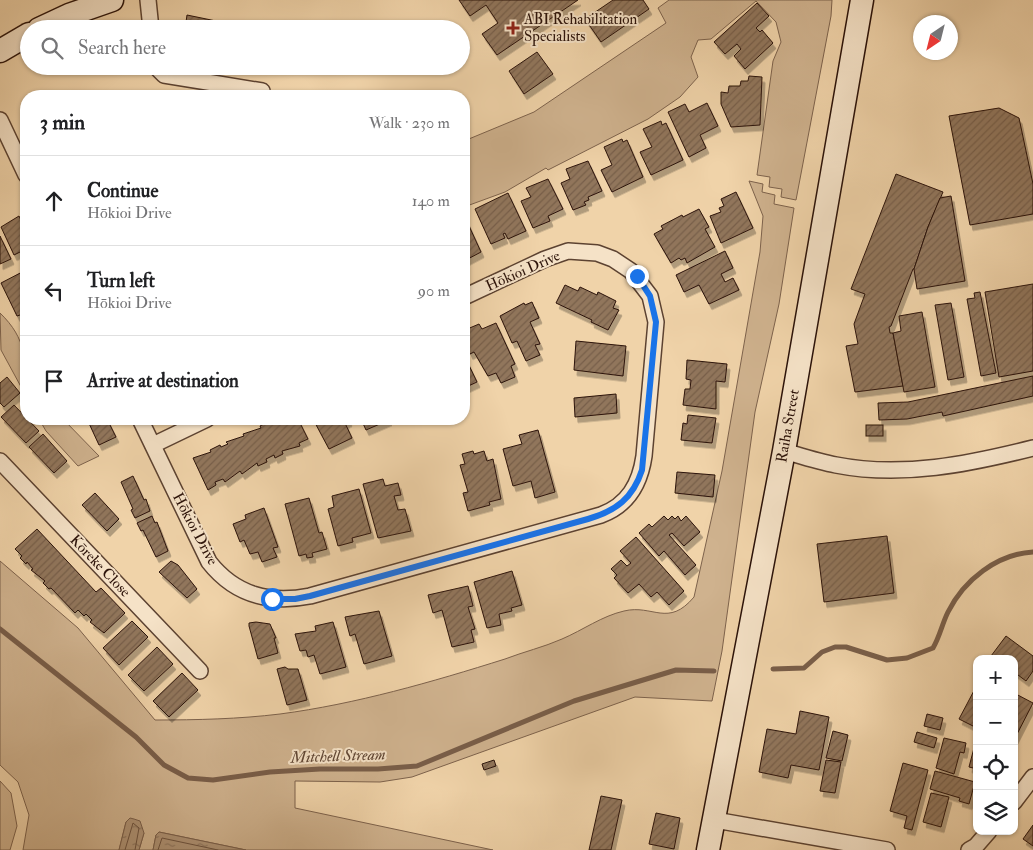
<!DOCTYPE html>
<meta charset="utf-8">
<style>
:root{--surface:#fff;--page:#f6f6f6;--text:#202124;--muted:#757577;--line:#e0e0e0}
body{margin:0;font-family:"IM FELL Double Pica",serif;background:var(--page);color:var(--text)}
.controls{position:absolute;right:15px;bottom:15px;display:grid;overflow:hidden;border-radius:10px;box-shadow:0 1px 4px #0004}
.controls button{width:45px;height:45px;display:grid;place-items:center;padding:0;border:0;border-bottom:1px solid var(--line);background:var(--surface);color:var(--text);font:25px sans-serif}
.compass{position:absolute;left:913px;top:15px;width:45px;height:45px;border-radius:50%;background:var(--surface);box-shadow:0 1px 4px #0004;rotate:215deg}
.stop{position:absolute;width:15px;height:15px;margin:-11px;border:4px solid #1a73e8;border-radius:50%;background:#fff}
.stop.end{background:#1a73e8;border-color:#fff;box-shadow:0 1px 5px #0008}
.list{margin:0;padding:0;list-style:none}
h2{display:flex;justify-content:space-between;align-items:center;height:65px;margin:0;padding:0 20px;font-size:21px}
h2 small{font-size:16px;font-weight:400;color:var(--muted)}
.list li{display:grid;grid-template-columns:32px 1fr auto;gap:15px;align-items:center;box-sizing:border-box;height:90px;padding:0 20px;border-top:1px solid var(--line)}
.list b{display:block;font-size:19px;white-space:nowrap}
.list p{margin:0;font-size:16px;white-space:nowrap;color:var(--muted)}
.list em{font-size:16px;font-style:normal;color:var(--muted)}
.icon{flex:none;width:28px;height:28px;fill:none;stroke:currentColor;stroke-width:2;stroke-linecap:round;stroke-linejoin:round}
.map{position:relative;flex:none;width:1033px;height:850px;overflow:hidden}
.search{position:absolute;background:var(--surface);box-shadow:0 1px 4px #0004;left:20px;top:20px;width:450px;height:55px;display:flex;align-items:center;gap:12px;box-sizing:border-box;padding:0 18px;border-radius:28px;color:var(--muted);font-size:19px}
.panel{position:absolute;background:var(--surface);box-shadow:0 1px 4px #0004;left:20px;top:90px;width:450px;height:335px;border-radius:20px}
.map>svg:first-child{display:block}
.green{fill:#cfb28e;stroke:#7d624c}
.water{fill:url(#water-ripples);stroke:#795e49}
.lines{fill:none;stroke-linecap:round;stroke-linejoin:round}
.shore{stroke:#6c523e;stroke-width:1}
.stream{stroke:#795e49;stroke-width:5}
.building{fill:url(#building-hatch);stroke:#2b1209;filter:url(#shadow)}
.street-casing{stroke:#5c4231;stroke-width:18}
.secondary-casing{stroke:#2b1209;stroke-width:25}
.street{stroke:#f5e2c7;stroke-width:15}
.secondary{stroke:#f5e2c7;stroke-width:22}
.route{stroke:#1a73e8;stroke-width:6}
.poi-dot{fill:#8f2418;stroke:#f5e2c7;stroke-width:2}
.labels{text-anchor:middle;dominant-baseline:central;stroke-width:4;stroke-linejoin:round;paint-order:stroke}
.poi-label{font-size:15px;fill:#2b1209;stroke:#f5e2c7;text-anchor:start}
.street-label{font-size:15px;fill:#2b1209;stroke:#f5e2c7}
.water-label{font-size:16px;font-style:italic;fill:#5f4533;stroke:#f5e2c7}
</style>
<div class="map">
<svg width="1033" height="850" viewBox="0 0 1033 850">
<defs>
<pattern id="water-ripples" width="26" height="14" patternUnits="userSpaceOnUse" patternTransform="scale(1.25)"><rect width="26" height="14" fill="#ad9173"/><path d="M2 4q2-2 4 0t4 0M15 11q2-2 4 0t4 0" fill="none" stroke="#8d755d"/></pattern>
<pattern id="building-hatch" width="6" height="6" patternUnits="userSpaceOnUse" patternTransform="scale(1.25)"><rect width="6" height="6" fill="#91765c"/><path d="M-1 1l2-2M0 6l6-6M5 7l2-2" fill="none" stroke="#775f4a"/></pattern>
<filter id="shadow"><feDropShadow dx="3" dy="5.5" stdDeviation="0" flood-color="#0004"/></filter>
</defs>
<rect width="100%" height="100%" fill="#f0d3a9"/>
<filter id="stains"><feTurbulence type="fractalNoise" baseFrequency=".004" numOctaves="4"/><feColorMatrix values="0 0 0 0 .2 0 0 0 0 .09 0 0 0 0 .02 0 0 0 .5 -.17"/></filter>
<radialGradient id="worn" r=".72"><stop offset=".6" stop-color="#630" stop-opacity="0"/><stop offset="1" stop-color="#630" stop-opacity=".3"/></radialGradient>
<!-- green -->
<g class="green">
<path d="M669,0H832L831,16L796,200L781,197L782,189L769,187L770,177L757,175L773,61L781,42L776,22L756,1L711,39L698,40L691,57L698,77L680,97L648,119L548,170L546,168L505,192L464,207V141L534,112L666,23L658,8Z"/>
<path d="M749,181L763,184L762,192L775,195L774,204L794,208L779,304L755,412L722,651L712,701L635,697L412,777L380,782L295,781V808L493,850H246L159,832L156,835L153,850H139L144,833L126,822L119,850H23L29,815L18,782L0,765V561L78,628L155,720C197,720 239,719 280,714C356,704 432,682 505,659C523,652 544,647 562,639C583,630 602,616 624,611C653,604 668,628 694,597L722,471L760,252L763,216Z"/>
<path d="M0,313C27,339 26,361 26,396L1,350Z"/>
<path d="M39,419H63L99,456L78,466L46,431Z"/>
<path d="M0,781L11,793L17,826L10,850H0Z"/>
</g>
<!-- water -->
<g class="water">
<path d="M134,819L140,821L144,833L139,850H119L126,822L130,818Z"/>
<path d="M159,832L246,850H153L156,835Z"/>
</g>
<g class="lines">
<!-- shore -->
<g class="shore">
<path d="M125,850L133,823L139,828L135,850"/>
<path d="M158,850L162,838L218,850"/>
</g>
<!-- stream -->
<g class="stream">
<path d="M0,629L136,737L164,765L188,778L213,780L270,772L320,769H378L417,766L574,701L676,670L714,671"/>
<path d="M773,669L804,668L822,652L835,647H846L887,660L907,658L933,648C940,636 942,624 948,612C964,580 997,554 1033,552"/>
</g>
</g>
<!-- building -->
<g class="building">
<path d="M459,0H578L497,55L482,34L498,23L486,5L470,16Z"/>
<path d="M613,0H643L649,9L601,42L585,19Z"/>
<path d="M757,3L769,16L756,28L760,32L762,30L773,43L745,69L734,56L741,49L737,44L725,54L714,42Z"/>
<path d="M187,15L216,21L215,29H185Z"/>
<path d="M537,52L553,74L524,94L509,71Z"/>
<path d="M749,76L762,77L760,125L731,127L721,104V92L728,93L729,86H740L741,81H748Z"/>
<path d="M707,103L718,126L700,135L706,148L689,157L668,112L685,104L689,112Z"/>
<path d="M999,108L1019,118L1033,184V214L970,225L949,116Z"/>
<path d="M661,121L662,125L666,123L683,160L651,175L640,152L652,147L643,129Z"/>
<path d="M622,139L623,142L627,140L643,177L612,192L601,170L612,165L604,147Z"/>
<path d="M588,161L602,191L588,197L589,200L584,202L586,205L573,210L561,183L570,179L566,169Z"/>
<path d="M896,174L943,192L928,227L914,269H913L891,326L889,327L890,333H893L903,386L855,392L846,346L858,344L854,324L865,294L851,289Z"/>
<path d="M548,179L563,209L548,216L550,221L533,228L521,201L531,197L526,188Z"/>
<path d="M736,192L753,228L721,243L710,216L721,212L719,208L724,206L721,199Z"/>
<path d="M508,193L526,231L508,239L505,233L503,234L505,238L491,244L475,209Z"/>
<path d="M951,196L965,281L917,289L914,269L928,227L940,198Z"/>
<path d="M699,209L709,227L705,229L715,247L687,263L685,258L681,260L679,258L671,263L654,234L663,229L661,226L682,215L683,217Z"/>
<path d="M464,215L481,252L464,261Z"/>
<path d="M19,216L26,231V255L24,256L22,251L14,255L1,227Z"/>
<path d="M0,236L11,259L0,264Z"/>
<path d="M725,251L733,268L721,274L725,282L733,278L739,290L709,304L699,285L684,292L676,275Z"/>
<path d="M26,270V313L17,316L1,283Z"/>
<path d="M1033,284V371L999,377L985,292Z"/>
<path d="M565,285L578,291L580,287L597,295L598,292L616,301L613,308L619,310L608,330L591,322L592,320L556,303Z"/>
<path d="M980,292L996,373L981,376L967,299L975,298L974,293Z"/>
<path d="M532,302L539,318L530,322L540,344L535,345L540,355L526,361L517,341L512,343L500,316L524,303L525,305Z"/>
<path d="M951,303L964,377L948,380L935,305Z"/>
<path d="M922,312L935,387L904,392L893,333L901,331L899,316Z"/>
<path d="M496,323L515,364L511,366L515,377L501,383L496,373L488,376L474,352L470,354L464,340L465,330L479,324L482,329Z"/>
<path d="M576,341L626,346L623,376L574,370Z"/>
<path d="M464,355L477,382L464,388Z"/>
<path d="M687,360L727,364L725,382L716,381V409L683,405L685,389H690L691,380L686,379Z"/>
<path d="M1033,376V396L943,416L942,412L907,419L879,420L878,403L908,402Z"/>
<path d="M7,377L20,393L4,407L0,403V383Z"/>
<path d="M616,394L617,413L575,417L574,398Z"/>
<path d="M14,405L39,431L26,443L1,417Z"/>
<path d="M688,415L716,418L712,443L681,440L683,423L687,424Z"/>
<path d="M87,419H107L116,437L99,445Z"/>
<path d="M277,419H298L308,439L299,443L300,446L282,451L283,454L275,458L274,455L266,459L267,462L258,466L257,463L242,474L240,471L225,482L223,479L215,482L216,485L208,490L193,458L211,452L210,450L220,445L221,447L228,444L226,442L244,436L243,434L261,428L260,426L270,421L271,423L278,420Z"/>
<path d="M313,419H348L349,421L345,423L352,438L329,449Z"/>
<path d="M361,419H388L389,420L366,430Z"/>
<rect x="866" y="425" width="17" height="11"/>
<path d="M538,430L555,492L535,498L531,481L513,486L503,449L522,444L519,435Z"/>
<path d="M43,434L67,461L54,473L29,447Z"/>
<path d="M473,451L474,454L484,451L487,461L493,459L501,499L489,502L490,505L468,511L463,493L468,492L460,465L465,464L462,454Z"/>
<path d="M677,472L715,475L713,497L675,493Z"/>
<path d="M133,476L144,500L146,499L150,511L135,518L131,510L133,509L121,482Z"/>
<path d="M383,479L385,486L398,483L401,495L394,496L398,510L405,509L411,531L378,538L363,484Z"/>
<path d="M359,489L371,533L352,538L353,542L338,546L328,509L334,507L332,496Z"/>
<path d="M95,493L119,519L107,531L82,505Z"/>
<path d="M309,498L319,533L322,532L327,549L312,553L313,557L307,558L306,554L299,556L285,504Z"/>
<path d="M264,508L278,547L273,548L277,557L262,562L258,552L250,554L244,540L240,542L233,524L246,519L245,515Z"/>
<path d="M152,516L155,523L157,522L168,551L156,557L143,530L141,531L137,523Z"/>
<path d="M664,516L668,520L672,516L675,519L678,516L681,521L686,516L700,532L684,546L672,533L669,535L696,565L685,575L664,551L659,556L639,533L649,524L652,527Z"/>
<path d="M37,529L96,592L101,588L125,613L104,633L90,622L92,620L86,614L84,616L78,610L75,613L51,588L49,589L43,583L45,581L31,570L33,569L27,562L26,564L20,558L22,556L15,549Z"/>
<path d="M887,536L894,593L824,602L817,544Z"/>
<path d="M636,537L684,591L669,605L657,592L651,597L639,584L628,593L614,578L617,575L611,569L621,560L627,566L631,563L620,551Z"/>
<path d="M171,561L178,565L197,589L187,598L159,572Z"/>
<path d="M512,571L522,605L511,608L512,611L499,614L501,625L487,628L474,582Z"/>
<path d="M468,586L473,606L468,607L475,629L471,630L474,642L452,647L442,610L433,613L428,595Z"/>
<path d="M379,611L392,656L364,664L355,634L350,636L345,617Z"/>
<path d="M132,621L148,637L119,665L103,648Z"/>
<path d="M256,622L270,624L276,638H274L278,653L258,659L249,626V623Z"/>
<path d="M333,622L346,667L320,674L314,655L308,657L306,650L300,651L295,634L316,631L315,626Z"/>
<path d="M1006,636L1033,656V671L1026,681L1014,672V659H996L991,656Z"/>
<path d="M157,647L173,664L144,691L128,675Z"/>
<path d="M285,667L288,669H298L307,700L287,705L277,669Z"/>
<path d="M182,673L198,690L169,717L153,701Z"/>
<path d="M977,685V728L959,719Z"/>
<path d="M1014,693L1033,703L1014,740Z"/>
<path d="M800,711L829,717L819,770L791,765L788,778L759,772L767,729L796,734Z"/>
<path d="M927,714L943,718L940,730L924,726Z"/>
<path d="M833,731L848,735L842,761L826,758Z"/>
<path d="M917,732L937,738L934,748L914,742Z"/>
<path d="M944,738L966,743L964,753L960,752L954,774L936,768Z"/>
<path d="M974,748L977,749V769L969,767Z"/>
<path d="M494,760L496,766L484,770L482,764Z"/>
<path d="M826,760L841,762L835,793L820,791Z"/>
<path d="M903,763L928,770L912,830L904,828L907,816L890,811Z"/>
<path d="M935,771L975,782L969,804L959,801L960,798L930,789Z"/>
<path d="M931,793L949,797L941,827L923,822Z"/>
<path d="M601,796L622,800L611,850H589Z"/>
<path d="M656,813L680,818L674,849L649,844Z"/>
<path d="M1033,825V846L1023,839Z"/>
</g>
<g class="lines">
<defs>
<g id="street">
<path d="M148,0L151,29"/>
<path d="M155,66L164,75L262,91"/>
<path d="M0,120L26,175"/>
<path d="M140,419L209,562C235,595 269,604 310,596L601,515C628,505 640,484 644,456L656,322L650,296L631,271L613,259L597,253L568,251L545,259L464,297"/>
<path d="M153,445L207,419"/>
<path d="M784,451C801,456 819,462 836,465C902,478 969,464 1033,448"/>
<path d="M0,461L200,671"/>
<path d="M1014,802L1033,777"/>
<path d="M715,820L887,850"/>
<path d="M969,850L976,846L989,831"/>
</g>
<g id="secondary">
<path d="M39,29L69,15L112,0"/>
<path d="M0,51L29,34"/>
<path d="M708,850L784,451L862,0"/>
</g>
</defs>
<!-- street casing -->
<use href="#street" class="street-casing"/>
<!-- secondary casing -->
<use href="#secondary" class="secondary-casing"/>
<!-- street -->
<use href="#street" class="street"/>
<!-- secondary -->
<use href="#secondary" class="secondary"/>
</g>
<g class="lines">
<!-- route -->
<path class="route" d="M272,599H295L310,596L588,519C616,511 633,498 642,470L656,322L650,296L637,276"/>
</g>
<!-- markers -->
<path class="poi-dot" d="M510.5 20.5h5v5h5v5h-5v5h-5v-5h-5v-5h5z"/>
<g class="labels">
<!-- poi labels -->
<g class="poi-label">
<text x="524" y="19">ABI Rehabilitation<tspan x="524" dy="17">Specialists</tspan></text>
</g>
<!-- street labels -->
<g class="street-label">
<text transform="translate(523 271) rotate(-24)">Hōkioi Drive</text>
<text transform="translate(788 426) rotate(-80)">Raiha Street</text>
<text transform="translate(195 529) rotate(62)">Hōkioi Drive</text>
<text transform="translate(100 566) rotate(46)">Kōreke Close</text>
</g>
<!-- water labels -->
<g class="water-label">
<text transform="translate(338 756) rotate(-2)">Mitchell Stream</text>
</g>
</g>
<rect width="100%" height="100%" filter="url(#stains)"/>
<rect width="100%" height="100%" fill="url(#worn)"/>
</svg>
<div class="controls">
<button>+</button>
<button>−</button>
<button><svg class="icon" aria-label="locate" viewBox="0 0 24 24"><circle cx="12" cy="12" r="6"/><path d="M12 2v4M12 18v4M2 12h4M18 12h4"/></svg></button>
<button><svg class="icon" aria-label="layers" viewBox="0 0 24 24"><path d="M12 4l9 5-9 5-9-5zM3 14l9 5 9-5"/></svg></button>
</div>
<svg class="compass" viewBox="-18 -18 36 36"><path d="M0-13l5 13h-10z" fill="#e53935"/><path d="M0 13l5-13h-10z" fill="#757577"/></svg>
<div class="stop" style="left:272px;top:599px"></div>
<div class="stop end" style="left:637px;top:276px"></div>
<div class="search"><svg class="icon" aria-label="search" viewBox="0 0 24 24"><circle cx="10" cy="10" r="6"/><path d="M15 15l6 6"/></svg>Search here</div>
<section class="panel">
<h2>3 min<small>Walk · 230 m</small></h2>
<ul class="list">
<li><svg class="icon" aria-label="ahead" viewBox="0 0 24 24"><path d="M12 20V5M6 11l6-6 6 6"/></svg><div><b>Continue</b><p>Hōkioi Drive</p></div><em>140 m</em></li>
<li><svg class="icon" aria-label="left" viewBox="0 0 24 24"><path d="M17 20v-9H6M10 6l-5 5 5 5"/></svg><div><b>Turn left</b><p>Hōkioi Drive</p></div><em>90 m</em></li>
<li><svg class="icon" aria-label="arrive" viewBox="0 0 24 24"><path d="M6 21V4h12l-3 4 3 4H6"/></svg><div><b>Arrive at destination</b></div></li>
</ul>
</section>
</div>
